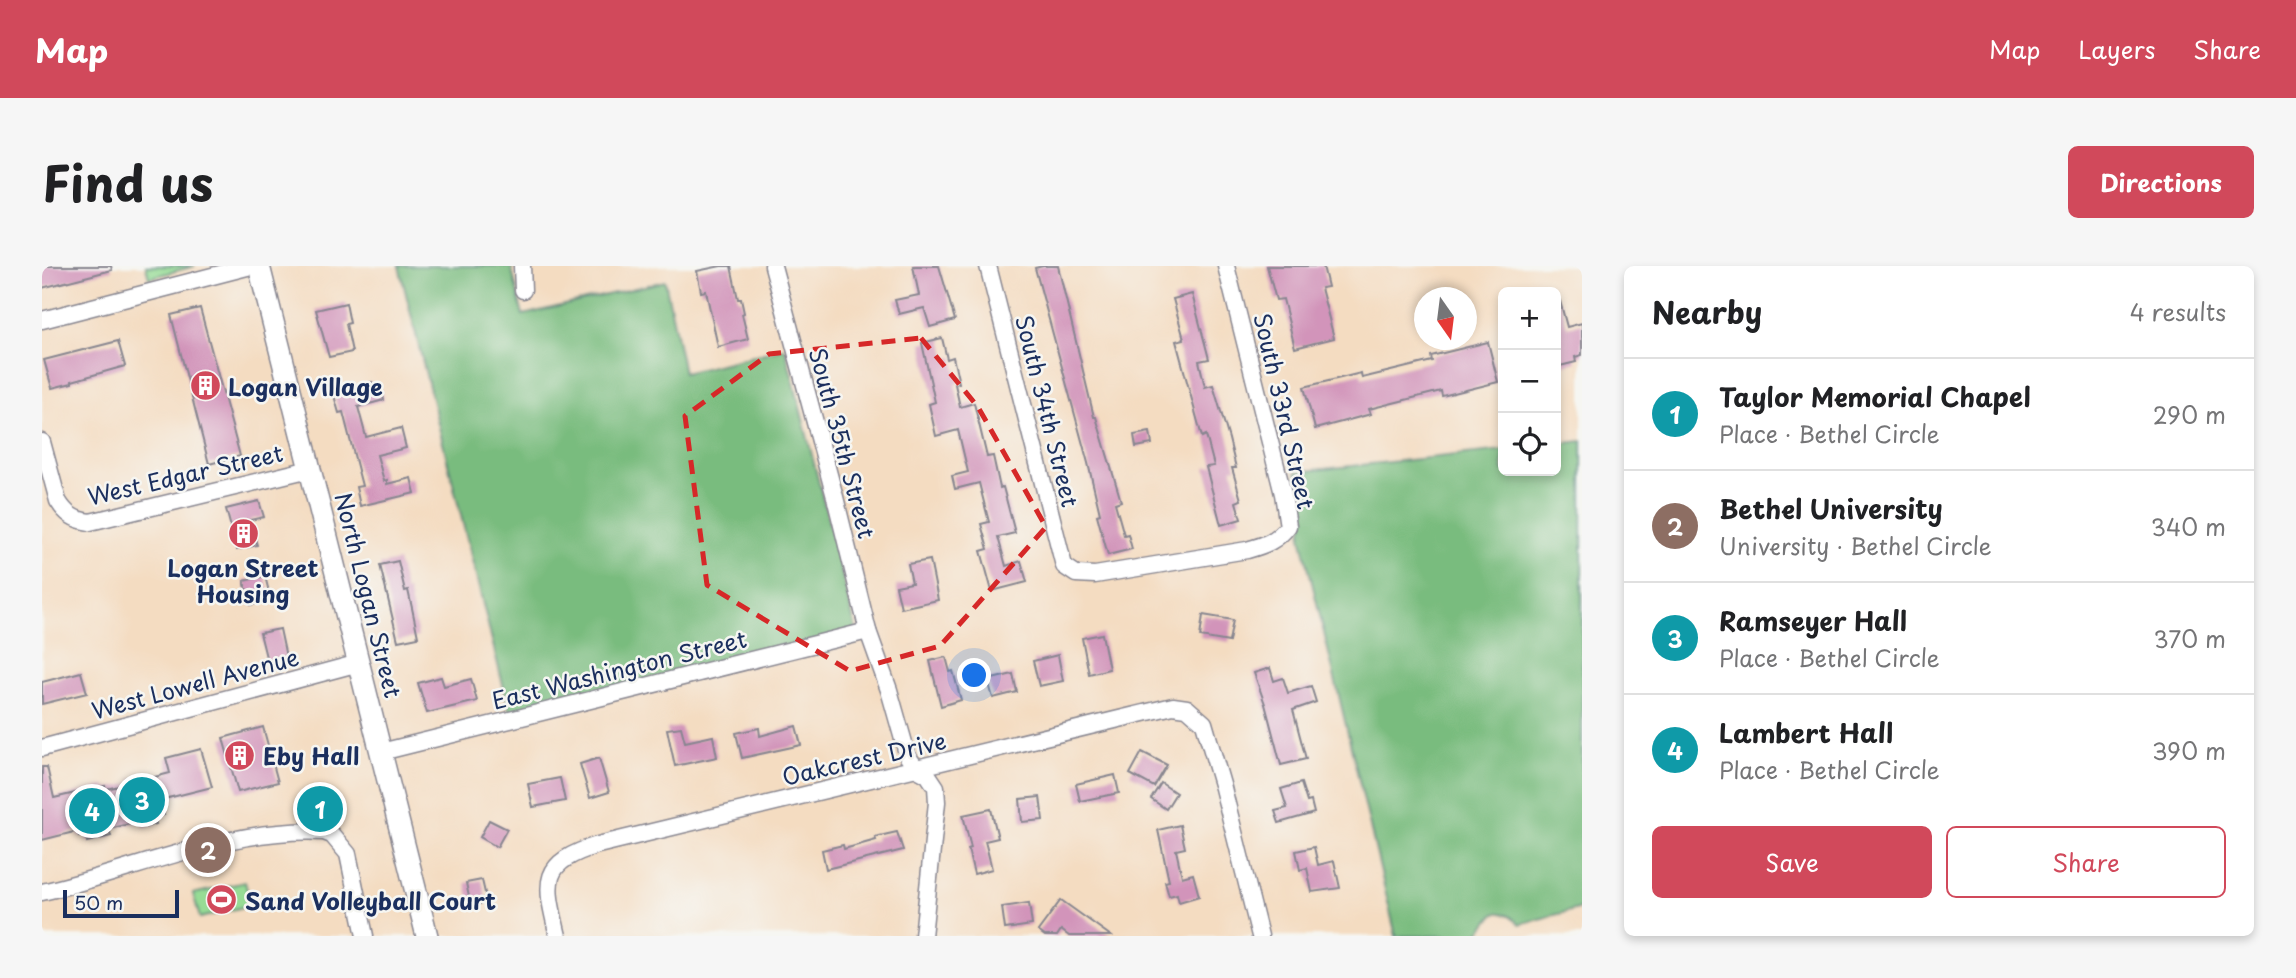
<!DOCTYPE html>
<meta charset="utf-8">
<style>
:root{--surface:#fff;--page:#f6f6f6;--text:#202124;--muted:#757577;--line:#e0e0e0;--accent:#d1495b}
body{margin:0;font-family:"Playpen Sans",sans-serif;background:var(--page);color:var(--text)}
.controls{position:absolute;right:21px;top:21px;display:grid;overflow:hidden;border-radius:10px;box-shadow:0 4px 10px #0003}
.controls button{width:63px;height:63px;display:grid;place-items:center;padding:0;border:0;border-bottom:2px solid var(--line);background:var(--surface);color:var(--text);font:35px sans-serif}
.compass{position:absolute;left:1372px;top:21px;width:63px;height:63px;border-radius:50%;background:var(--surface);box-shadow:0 4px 10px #0003;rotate:166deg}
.scale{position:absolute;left:21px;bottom:18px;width:116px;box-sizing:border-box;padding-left:7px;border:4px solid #1b2f5e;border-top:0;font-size:19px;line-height:24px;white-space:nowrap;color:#1b2f5e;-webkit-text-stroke:5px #f6f6f2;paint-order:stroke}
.you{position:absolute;left:933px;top:410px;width:24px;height:24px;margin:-18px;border:5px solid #fff;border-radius:50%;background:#1a73e8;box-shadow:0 0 0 10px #1a73e833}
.badge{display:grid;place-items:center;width:46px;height:46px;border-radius:50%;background:var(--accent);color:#fff;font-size:23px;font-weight:700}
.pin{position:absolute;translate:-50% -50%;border:4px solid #fff;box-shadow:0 2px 7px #0006}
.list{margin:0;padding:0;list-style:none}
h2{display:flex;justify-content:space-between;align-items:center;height:91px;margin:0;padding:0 28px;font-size:30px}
h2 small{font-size:23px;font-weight:400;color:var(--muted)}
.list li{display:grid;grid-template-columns:46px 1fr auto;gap:21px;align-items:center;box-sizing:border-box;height:112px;padding:0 28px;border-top:2px solid var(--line)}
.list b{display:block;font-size:26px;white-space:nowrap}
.list p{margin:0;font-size:23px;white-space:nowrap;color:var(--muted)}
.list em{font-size:23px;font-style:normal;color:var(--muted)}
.actions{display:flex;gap:14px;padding:21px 28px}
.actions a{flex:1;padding:16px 0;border:2px solid var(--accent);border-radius:10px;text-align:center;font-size:24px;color:var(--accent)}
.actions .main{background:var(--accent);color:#fff}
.icon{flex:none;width:38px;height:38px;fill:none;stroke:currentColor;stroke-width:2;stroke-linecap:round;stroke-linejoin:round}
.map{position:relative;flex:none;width:1540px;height:670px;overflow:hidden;border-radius:10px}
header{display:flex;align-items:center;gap:42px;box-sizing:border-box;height:98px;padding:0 35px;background:var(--accent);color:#fff}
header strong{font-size:33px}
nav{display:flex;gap:38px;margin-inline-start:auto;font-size:24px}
.intro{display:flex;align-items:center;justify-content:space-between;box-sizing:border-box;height:168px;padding:0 42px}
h1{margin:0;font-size:49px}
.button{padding:18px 32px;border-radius:10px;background:var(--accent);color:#fff;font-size:24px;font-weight:700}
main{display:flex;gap:42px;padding:0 42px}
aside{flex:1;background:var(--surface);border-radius:10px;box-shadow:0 4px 10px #0003}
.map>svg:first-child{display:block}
.green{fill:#97dc95;stroke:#59867a;stroke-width:2}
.forest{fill:#79bc7e;stroke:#4a766e;stroke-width:2}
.building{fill:#d294ba}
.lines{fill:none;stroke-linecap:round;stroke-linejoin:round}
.minor-casing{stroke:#888690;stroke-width:19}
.tertiary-casing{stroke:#888690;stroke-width:24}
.minor{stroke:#fff;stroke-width:16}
.tertiary{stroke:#fff;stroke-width:21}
.marked{fill:none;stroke:#d62828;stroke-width:5;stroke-dasharray:14 9;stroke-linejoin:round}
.labels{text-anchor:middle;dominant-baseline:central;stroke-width:5;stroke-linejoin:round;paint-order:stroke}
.poi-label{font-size:23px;font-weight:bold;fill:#1b2f5e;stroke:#f6f6f2;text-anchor:start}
.street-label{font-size:23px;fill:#1b2f5e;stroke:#f6f6f2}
</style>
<header>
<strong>Map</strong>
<nav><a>Map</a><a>Layers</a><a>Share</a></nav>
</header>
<div class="intro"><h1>Find us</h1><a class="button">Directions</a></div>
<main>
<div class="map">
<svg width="1540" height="670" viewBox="0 0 1540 670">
<rect width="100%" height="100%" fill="#f6f6f2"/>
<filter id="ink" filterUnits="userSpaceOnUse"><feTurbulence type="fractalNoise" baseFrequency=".0143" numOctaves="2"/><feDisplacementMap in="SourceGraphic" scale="14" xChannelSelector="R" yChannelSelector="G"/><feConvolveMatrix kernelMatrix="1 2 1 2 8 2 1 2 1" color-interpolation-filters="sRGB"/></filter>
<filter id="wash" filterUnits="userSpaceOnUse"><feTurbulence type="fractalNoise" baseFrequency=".00686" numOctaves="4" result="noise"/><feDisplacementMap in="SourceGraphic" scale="28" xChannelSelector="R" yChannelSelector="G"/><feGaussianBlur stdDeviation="1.57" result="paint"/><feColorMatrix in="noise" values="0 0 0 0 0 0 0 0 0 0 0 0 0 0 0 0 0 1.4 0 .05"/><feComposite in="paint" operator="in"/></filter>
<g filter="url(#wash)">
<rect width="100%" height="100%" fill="#f4dcc1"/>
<!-- green -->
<g class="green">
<path d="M104,0H153L107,12Z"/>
<path d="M203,616L209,639L158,652L151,628Z"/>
</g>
<!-- forest -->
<g class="forest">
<path d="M357,0H469L481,49L623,15L642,107L743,82L814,364L469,451Z"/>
<path d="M1540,175V642L1478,658C1447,632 1453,657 1432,670H1354L1259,270L1263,248L1254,206L1461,184V205H1514V178Z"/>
</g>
<g id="blocks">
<!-- building -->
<g class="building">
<path d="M0,0H69L70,4L0,22Z"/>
<path d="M679,0H689L696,33H699L702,47L700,48L706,73L676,81L664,25L659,26L655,5Z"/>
<path d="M871,0H897L913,54L888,61L882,42L857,48L853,34L877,29Z"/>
<path d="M1001,0H1016L1052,151H1054L1079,235L1073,237L1082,269L1086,268L1090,283L1066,289L1055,249L1058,248L1046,197L993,2Z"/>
<path d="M1225,0H1281L1286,21L1279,22L1292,72L1253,82L1241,33L1234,34Z"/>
<path d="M1150,28L1167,93L1157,95L1163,121L1171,119L1187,173L1194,202H1190L1199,234L1194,236L1199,253L1179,259L1164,201L1172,200L1164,169L1160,171L1134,75L1142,73L1131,33Z"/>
<path d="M1518,35L1525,61L1540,57V89L1533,91L1534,96L1514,101V36Z"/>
<path d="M304,37L308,57L304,58L310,86L287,91L274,44Z"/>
<path d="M158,42L198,190L167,198L129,49Z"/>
<path d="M900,72L905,93L911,91L917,117L913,118L918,141L932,137L945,191L951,190L958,222L961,221L973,267L956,271L964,300L979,295L985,316L950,325L939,285L946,283L939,258L947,256L937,217L913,223L910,210L926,206L916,164L894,170L887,138L893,136L880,77Z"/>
<path d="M76,75L83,100L30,115V117L10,122L2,94Z"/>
<path d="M1446,76L1456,116L1400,130L1399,125L1327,143L1329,148L1273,163L1262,121L1319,107L1320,112L1390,95L1389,90Z"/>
<path d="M330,116L332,124L339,122L342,134L316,141L324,171L359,162L364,182L335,189L342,215L345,214V218L369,212L373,227L318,240L314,221L320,220L301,146L297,147L291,126Z"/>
<path d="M1108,166L1110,178L1094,181L1092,169Z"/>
<path d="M217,235L222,251L208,254L215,279L195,284L184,243Z"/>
<path d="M888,294L896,334L859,342L854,320L870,317L866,298Z"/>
<path d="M356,295L363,325L366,324L370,342L376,371L356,375L338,299Z"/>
<path d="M223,310L229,334L209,339L202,315Z"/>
<path d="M1161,349L1191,354L1187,376L1158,371Z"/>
<path d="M238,363L244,391L225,395L218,367Z"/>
<path d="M1060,368L1067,403L1047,408L1040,372Z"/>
<path d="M1016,389L1021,415L997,420L991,395Z"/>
<path d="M904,391L908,406L911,405L919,434L899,440L888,395Z"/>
<path d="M1228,402L1232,415L1241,412L1246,427L1269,420L1274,436L1251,444L1264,493L1239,499L1223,438L1212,407Z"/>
<path d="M39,406L45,427L0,438V416Z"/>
<path d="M971,408L975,426L951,432L946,414Z"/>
<path d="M399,411L402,420L429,413L435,435L385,447L376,417Z"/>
<path d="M754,460L759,479L700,492L694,467L717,462L718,470Z"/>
<path d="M221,461L236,516L196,526L181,472Z"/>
<path d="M639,461L643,476L671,470L675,491L633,500L625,463Z"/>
<path d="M159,483L170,521L118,534L122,549L112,551L114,558L102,561L100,555L67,563L69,570L45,576L44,569L37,570L36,565L0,574V501H5L12,532L63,520L64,523L90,517L89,513L100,510L101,514L128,507L124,492Z"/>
<path d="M1100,486L1125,499L1112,521L1088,508Z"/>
<path d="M557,492L567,526L548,532L538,498Z"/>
<path d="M1073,509L1077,527L1038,535L1034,518Z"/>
<path d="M518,512L523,535L491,541L486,518Z"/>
<path d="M1119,517L1134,527L1124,543L1109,533Z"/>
<path d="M1259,517L1265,536L1269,535L1272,547L1237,557L1233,545L1245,542L1239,523Z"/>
<path d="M998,531L1001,554L980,556L978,533Z"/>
<path d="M289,534L290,551H267V535Z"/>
<path d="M949,543L956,572L943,575L950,603L932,608L926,583L929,582L921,549Z"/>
<path d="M447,554L465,563L455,581L438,571Z"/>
<path d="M1138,559L1143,582L1134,584L1140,611L1151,608L1157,630L1137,636L1135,628L1127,630L1123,616L1127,615L1116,564Z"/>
<path d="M855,566L861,584L784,603L780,584L801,579L802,583L834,574L833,571Z"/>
<path d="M1272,581L1276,599L1292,595L1298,622L1270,626L1265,602L1258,604L1254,585Z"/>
<path d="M440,614L445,636L429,640L424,617Z"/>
<path d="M1019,634L1069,670H1027L1019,664L1015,670H1003L996,665Z"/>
<path d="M987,637L990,659L963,663L960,641Z"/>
</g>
</g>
</g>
<g filter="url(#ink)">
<use href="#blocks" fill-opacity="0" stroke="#888690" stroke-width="2"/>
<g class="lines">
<defs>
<g id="minor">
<path d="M480,0L481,24"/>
<path d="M731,0L793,231L826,365L847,424L866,491L875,503L886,509L894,521L895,536L881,670"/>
<path d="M946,0L1022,300L1034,308L1053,309L1205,284C1223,279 1235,275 1246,260L1241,228L1184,0"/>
<path d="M0,54L209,0"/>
<path d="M0,176L16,235C24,248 32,254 48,256L268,203"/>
<path d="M0,482L317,397"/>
<path d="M339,486L826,365"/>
<path d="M0,626C94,605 184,561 282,566L290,569L306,588L323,670"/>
<path d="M516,670C503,616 497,597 556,579L1131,440L1145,442L1162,457L1181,522L1218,670"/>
</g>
<path id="tertiary" d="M217,0L385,670"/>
</defs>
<!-- minor casing -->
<use href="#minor" class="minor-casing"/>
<!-- tertiary casing -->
<use href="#tertiary" class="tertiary-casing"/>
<!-- minor -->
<use href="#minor" class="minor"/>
<!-- tertiary -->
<use href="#tertiary" class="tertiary"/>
</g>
</g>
<!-- marked area -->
<path class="marked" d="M879,72L936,141L1004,261L898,380L808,405L665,319L643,150L727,88Z"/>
<!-- icons -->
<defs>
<symbol id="building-disc" viewBox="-11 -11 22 22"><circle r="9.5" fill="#d1495b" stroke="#f6f6f2"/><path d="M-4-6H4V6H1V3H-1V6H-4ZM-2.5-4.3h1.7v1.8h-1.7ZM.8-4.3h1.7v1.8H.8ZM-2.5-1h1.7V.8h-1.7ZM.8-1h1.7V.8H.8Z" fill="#fff"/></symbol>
<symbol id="stadium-disc" viewBox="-11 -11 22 22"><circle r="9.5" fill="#d1495b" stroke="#f6f6f2"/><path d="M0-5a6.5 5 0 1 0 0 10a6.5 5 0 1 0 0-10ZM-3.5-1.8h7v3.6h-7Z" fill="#fff"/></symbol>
</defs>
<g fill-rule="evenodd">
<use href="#building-disc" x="146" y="102" width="35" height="35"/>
<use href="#building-disc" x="184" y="250" width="35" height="35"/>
<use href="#building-disc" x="180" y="472" width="35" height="35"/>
<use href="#stadium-disc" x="162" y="616" width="35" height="35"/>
</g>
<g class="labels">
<!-- poi labels -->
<g class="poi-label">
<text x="186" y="120">Logan Village</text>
<text x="201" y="301" text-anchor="middle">Logan Street<tspan x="201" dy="26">Housing</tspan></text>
<text x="221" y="489">Eby Hall</text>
<text x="203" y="634">Sand Volleyball Court</text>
</g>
<!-- street labels -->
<g class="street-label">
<text transform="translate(1006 145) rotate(76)">South 34th Street</text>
<text transform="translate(1243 145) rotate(77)">South 33rd Street</text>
<text transform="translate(801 177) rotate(75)">South 35th Street</text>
<text transform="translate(143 208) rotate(-13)">West Edgar Street</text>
<text transform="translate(327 329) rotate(76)">North Logan Street</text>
<text transform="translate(577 403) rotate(-14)">East Washington Street</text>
<text transform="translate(153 417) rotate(-15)">West Lowell Avenue</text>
<text transform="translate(822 492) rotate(-13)">Oakcrest Drive</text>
</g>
</g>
</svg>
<div class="controls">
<button>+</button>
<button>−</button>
<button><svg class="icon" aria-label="locate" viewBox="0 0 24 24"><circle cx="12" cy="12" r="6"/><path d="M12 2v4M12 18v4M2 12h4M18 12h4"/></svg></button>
</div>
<svg class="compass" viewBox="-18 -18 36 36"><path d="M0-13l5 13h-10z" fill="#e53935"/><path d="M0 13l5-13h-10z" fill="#757577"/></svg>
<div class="scale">50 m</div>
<div class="you"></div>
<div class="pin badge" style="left:278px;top:543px;background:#0f9aa8">1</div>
<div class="pin badge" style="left:166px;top:584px;background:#8d6e63">2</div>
<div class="pin badge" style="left:100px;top:534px;background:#0f9aa8">3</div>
<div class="pin badge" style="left:50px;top:545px;background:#0f9aa8">4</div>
</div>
<aside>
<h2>Nearby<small>4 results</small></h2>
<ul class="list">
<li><span class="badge" style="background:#0f9aa8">1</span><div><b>Taylor Memorial Chapel</b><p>Place · Bethel Circle</p></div><em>290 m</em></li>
<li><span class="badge" style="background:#8d6e63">2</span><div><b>Bethel University</b><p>University · Bethel Circle</p></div><em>340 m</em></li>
<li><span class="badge" style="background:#0f9aa8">3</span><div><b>Ramseyer Hall</b><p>Place · Bethel Circle</p></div><em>370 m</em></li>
<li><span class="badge" style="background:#0f9aa8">4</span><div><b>Lambert Hall</b><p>Place · Bethel Circle</p></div><em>390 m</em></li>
</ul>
<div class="actions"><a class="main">Save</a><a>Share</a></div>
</aside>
</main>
